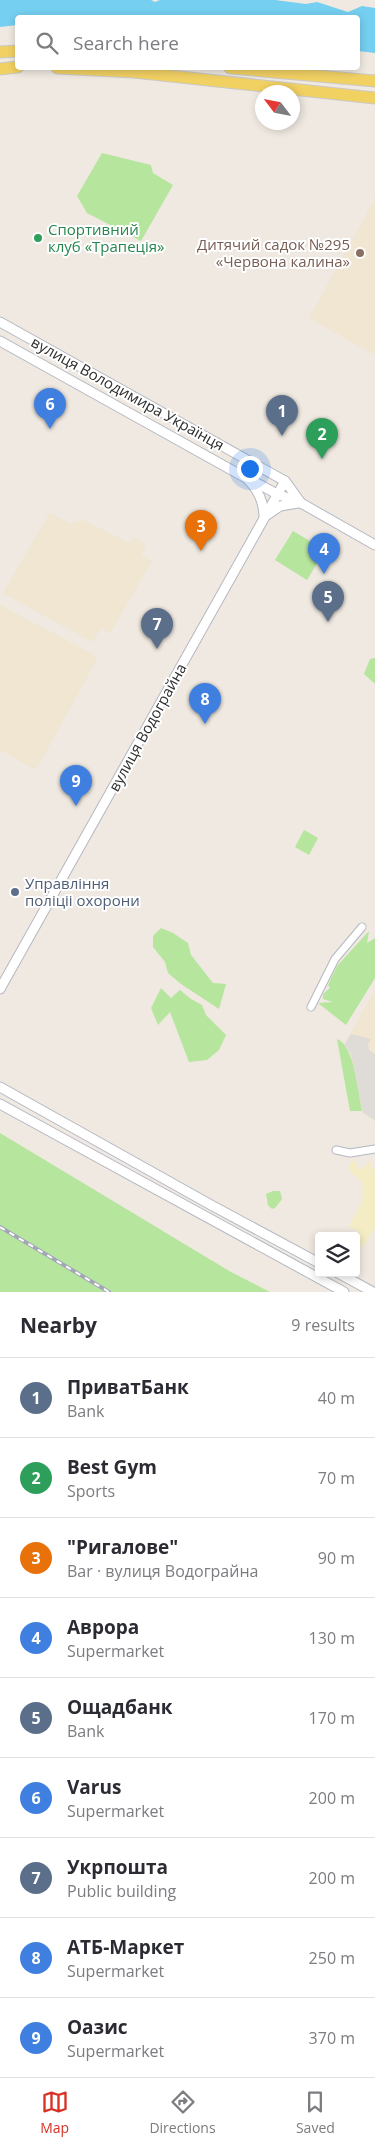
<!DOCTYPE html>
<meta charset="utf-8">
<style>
:root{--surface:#fff;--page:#f2f2f3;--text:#2b2b33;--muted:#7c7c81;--line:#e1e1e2;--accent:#d93025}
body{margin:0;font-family:"Open Sans",sans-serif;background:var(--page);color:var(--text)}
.controls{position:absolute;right:15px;bottom:15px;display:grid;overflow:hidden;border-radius:5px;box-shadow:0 2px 8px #0003}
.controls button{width:45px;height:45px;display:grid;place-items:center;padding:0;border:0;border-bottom:1px solid var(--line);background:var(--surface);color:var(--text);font:25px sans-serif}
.compass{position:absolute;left:255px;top:85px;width:45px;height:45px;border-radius:50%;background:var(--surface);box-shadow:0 2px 8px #0003;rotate:302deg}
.you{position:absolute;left:249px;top:468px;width:18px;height:18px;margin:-12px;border:4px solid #fff;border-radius:50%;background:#1a73e8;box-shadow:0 0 0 8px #1a73e833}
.badge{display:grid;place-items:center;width:32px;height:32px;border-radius:50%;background:var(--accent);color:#fff;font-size:16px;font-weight:700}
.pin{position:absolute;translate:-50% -41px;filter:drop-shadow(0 1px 2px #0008)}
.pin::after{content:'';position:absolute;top:26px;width:18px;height:15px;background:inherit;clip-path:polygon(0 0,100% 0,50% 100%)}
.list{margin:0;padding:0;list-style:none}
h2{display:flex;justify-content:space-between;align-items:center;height:65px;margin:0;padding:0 20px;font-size:21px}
h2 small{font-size:16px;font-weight:400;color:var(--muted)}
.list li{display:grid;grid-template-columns:32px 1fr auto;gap:15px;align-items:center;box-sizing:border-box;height:80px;padding:0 20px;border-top:1px solid var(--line)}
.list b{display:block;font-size:19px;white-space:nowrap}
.list p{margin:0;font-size:16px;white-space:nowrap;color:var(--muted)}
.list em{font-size:16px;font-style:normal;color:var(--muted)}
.icon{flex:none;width:28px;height:28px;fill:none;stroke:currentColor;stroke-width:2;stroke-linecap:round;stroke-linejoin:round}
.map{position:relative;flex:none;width:375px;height:1292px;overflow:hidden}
.search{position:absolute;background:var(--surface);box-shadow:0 2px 8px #0003;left:15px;right:15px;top:15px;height:55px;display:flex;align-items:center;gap:12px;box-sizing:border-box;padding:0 18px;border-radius:5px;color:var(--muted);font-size:19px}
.sheet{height:785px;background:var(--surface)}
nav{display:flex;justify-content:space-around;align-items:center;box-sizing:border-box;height:70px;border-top:1px solid var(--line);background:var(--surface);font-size:14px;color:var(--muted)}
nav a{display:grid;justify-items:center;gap:2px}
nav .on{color:var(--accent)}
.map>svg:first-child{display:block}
.education{fill:#f0e6d1}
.green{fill:#b6e59e}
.sand{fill:#f3ecc5}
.plaza{fill:#dfdcd8}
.water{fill:#75cff0}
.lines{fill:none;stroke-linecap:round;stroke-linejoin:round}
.minor-casing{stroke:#b4b7c1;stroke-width:9}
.tertiary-casing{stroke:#b4b7c1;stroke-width:11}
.primary-casing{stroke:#c9c9c9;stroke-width:13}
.minor{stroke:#fff;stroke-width:7}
.tertiary{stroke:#fff;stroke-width:9}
.primary{stroke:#f2d163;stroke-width:11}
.rail-casing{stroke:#a3a6b8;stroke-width:4}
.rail{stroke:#fff;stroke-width:2;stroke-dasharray:5.5;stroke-linecap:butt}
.leisure-dot{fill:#2e9e5b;stroke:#fff;stroke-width:2}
.education-dot{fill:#8d6e63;stroke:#fff;stroke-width:2}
.service-dot{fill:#5c6f8a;stroke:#fff;stroke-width:2}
.labels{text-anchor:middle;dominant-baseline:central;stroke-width:4;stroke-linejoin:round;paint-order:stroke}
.leisure-label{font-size:15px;fill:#27864d;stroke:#fff;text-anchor:start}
.education-label{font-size:15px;fill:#785e54;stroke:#fff;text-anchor:end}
.street-label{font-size:15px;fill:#2e2e2e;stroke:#fff}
.service-label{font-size:15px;fill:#4e5e75;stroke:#fff;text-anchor:start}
</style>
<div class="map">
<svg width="375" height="1292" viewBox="0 0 375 1292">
<rect width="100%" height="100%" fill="#efe9e1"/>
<!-- education -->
<g class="education">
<path d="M375,199V355L309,318Z"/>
<path d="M50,513L71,524L83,520L129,543L134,537L146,545L141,555L152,561L110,633L101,628L92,642L3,593Z"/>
<path d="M0,605L91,653L97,659L36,770L0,750Z"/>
<path d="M375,990V1122L362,1113L350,1053L344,1045Z"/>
</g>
<!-- green -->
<g class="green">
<path d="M102,153L151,165L153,173L173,185L141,241L87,213L77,196Z"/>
<path d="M293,531L325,550L307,580L275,560Z"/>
<path d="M375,658V684L364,674L370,659Z"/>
<path d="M304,830L318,838L309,855L295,847Z"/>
<path d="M161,928L173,933L188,943L191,955L213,983L226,984L219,1009L181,984L168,973L165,962L153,947V936Z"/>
<path d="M369,931L367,943L375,938V978L346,1025L318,1003L333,1002L323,999V994L330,988L328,985L337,966Z"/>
<path d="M161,988L171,998L180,990L191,999L202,1005L206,1015L226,1035L219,1050L207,1060L189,1062L170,1012L158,1025L151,1008Z"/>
<path d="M337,1039C355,1046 358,1093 362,1111H350Z"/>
<path d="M0,1133L231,1272L270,1292H0Z"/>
<path d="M273,1191H280L282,1199L275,1208L272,1209L268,1205L266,1194Z"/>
</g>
<!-- sand -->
<path class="sand" d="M354,1160L360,1170L372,1160V1168L375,1169V1228L363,1247L356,1245L355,1236L359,1232L349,1226L363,1200L362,1182L349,1171L350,1163Z"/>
<!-- plaza -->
<path class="plaza" d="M351,1034L371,1039L368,1044L369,1050L375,1054V1120L363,1113L351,1054L344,1045Z"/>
<!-- water -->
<path class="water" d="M0,0H151L155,2L160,0H275L306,4L317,2L348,12L362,6L375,8V53L358,51V18H18L17,25L0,27Z"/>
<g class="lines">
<defs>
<g id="minor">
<path d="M311,1007L335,959L362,927"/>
<path d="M336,1150L350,1153L375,1149"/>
</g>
<g id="tertiary">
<path d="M0,322L285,481L301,503"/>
<path d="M0,341L246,478C258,489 264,501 264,517"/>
<path d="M251,480L277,494L301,503L375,545"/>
<path d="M267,515L280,506L298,503"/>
<path d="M0,989L285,481"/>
<path d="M0,1087L211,1205L319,1263"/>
<path d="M0,1104L344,1292"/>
<path d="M338,1273L373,1292"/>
</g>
<g id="primary">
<path d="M0,52L18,51"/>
<path d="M57,68L134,72L375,98"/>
<path d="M230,68L375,81"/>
<path d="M0,69L18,67"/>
</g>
</defs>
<!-- minor casing -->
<use href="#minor" class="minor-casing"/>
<!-- tertiary casing -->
<use href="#tertiary" class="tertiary-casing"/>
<!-- primary casing -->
<use href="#primary" class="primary-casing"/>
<!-- minor -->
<use href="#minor" class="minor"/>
<!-- tertiary -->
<use href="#tertiary" class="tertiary"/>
<!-- primary -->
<use href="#primary" class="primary"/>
<defs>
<path id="rail" d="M0,1227L109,1292"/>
</defs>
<!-- rail casing -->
<use href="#rail" class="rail-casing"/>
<!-- rail -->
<use href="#rail" class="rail"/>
</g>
<!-- markers -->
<circle class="leisure-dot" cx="38" cy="238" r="5"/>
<circle class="education-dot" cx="360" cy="253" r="5"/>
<circle class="service-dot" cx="15" cy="892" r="5"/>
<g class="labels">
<!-- leisure labels -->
<g class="leisure-label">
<text x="48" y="229">Спортивний<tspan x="48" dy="17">клуб «Трапеція»</tspan></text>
</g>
<!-- education labels -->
<g class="education-label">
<text x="350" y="244">Дитячий садок №295<tspan x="350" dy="17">«Червона калина»</tspan></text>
</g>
<!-- street labels -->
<g class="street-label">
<text transform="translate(128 393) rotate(29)">вулиця Володимира Українця</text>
<text transform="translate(147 727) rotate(-61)">вулиця Водограйна</text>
</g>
<!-- service labels -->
<g class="service-label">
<text x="25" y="883">Управлiння<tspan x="25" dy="17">полiцii охорони</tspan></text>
</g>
</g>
</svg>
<div class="controls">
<button><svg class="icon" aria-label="layers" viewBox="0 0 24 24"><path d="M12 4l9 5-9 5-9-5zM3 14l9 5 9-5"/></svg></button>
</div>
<svg class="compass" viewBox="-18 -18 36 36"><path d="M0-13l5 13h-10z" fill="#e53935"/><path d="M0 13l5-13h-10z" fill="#7c7c81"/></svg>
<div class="you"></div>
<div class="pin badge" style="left:282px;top:436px;background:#5c6f8a">1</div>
<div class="pin badge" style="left:322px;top:459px;background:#2e9e5b">2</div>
<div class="pin badge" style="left:201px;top:551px;background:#e8710a">3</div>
<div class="pin badge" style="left:324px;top:574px;background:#3f7fe0">4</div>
<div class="pin badge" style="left:328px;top:622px;background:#5c6f8a">5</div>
<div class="pin badge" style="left:50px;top:429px;background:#3f7fe0">6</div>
<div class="pin badge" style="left:157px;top:649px;background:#5c6f8a">7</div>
<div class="pin badge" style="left:205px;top:724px;background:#3f7fe0">8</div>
<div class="pin badge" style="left:76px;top:806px;background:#3f7fe0">9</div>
<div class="search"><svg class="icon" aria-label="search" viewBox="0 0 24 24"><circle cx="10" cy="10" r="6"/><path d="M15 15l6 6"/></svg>Search here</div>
</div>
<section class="sheet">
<h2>Nearby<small>9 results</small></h2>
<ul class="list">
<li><span class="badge" style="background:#5c6f8a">1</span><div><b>ПриватБанк</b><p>Bank</p></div><em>40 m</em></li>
<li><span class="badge" style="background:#2e9e5b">2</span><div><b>Best Gym</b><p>Sports</p></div><em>70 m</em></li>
<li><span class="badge" style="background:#e8710a">3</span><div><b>&quot;Ригалове&quot;</b><p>Bar · вулиця Водограйна</p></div><em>90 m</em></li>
<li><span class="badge" style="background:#3f7fe0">4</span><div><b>Аврора</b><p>Supermarket</p></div><em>130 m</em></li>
<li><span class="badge" style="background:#5c6f8a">5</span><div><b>Ощадбанк</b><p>Bank</p></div><em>170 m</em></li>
<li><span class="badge" style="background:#3f7fe0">6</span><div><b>Varus</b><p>Supermarket</p></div><em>200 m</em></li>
<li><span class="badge" style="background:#5c6f8a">7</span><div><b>Укрпошта</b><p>Public building</p></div><em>200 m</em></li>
<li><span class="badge" style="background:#3f7fe0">8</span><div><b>АТБ-Маркет</b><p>Supermarket</p></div><em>250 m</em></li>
<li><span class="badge" style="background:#3f7fe0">9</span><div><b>Оазис</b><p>Supermarket</p></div><em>370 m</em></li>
</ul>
</section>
<nav>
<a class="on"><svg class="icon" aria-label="map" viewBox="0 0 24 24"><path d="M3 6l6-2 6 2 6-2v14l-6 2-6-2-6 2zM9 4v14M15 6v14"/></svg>Map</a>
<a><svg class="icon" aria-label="directions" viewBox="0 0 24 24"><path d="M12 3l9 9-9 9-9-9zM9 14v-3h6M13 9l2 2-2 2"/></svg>Directions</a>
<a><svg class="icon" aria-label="saved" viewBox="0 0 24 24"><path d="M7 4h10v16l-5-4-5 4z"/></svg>Saved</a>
</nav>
